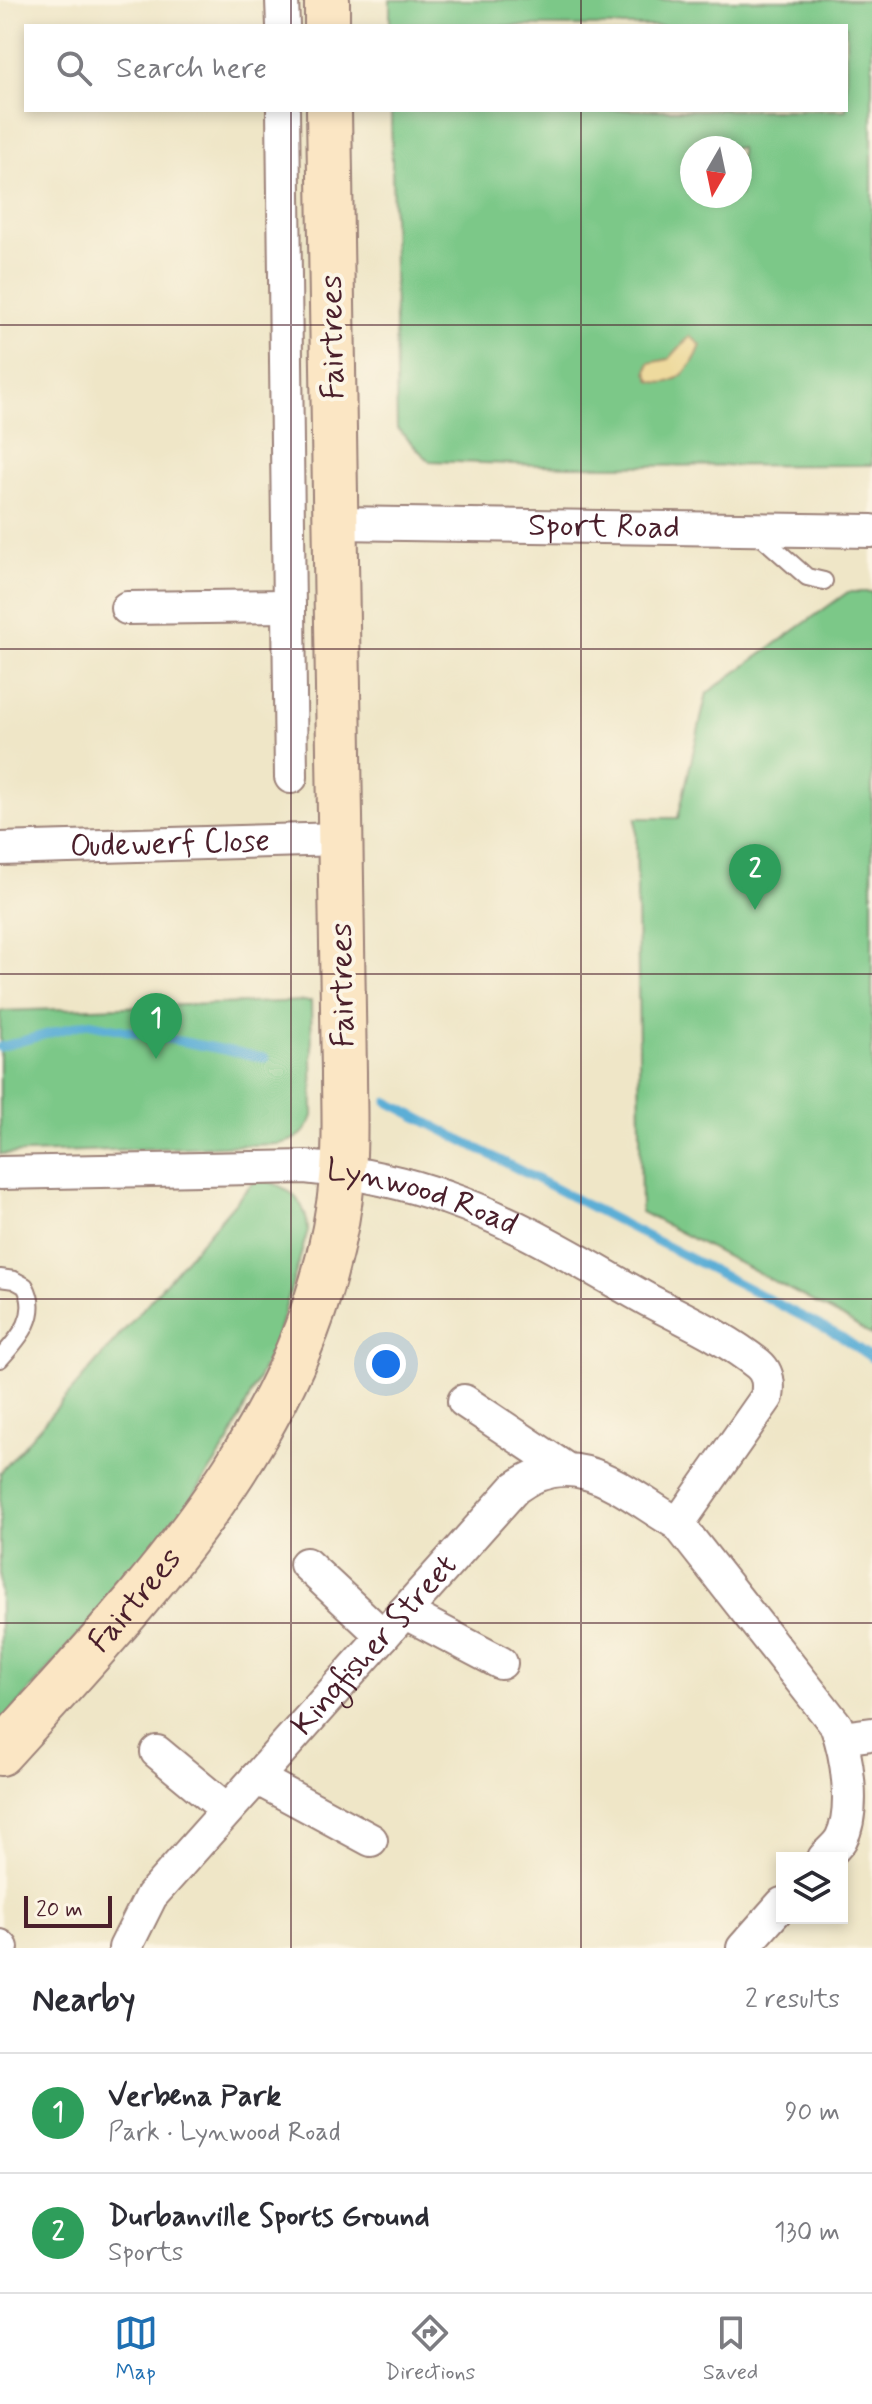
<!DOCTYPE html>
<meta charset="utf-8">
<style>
:root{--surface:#fff;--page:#f7f7f7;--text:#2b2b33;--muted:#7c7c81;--line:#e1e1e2;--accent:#1f6fb2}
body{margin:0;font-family:Mynerve,sans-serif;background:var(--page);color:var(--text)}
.controls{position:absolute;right:24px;bottom:24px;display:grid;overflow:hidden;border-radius:0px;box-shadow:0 4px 12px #0003}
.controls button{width:72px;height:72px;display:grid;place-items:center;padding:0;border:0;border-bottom:2px solid var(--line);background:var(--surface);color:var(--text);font:40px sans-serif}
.compass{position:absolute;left:680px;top:136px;width:72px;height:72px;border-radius:50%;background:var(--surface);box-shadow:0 4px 12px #0003;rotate:189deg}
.scale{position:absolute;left:24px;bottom:20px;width:88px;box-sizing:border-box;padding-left:8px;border:4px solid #4a1f2b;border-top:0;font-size:22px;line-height:28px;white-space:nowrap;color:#4a1f2b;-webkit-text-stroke:6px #fcf5e5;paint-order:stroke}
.you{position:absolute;left:386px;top:1364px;width:28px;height:28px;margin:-20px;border:6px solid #fff;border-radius:50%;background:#1a73e8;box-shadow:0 0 0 12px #1a73e833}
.badge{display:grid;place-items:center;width:52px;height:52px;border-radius:50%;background:var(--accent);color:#fff;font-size:26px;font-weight:700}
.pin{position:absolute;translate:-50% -66px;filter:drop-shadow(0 2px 4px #0008)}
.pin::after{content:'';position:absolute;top:42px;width:28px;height:24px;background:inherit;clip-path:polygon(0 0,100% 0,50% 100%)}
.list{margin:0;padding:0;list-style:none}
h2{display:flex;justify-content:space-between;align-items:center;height:104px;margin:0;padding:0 32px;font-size:34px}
h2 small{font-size:26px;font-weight:400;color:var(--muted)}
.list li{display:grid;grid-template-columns:52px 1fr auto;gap:24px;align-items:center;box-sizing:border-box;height:120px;padding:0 32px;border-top:2px solid var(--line)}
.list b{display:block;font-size:30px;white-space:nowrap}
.list p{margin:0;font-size:26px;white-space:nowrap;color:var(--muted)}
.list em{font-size:26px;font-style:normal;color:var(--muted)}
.icon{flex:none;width:44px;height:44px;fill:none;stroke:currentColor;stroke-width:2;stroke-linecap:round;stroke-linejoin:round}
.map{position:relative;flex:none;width:872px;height:1948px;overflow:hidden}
.search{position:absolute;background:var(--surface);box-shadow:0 4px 12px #0003;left:24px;right:24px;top:24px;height:88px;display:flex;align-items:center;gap:20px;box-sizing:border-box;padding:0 28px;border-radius:0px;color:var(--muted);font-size:30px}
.sheet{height:344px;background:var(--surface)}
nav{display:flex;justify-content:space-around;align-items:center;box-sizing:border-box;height:112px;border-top:2px solid var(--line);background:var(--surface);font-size:22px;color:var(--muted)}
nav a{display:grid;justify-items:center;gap:4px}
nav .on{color:var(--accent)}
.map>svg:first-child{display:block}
.green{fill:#7bc888;stroke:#62745a;stroke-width:2;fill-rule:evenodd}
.sand{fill:#eeda9e;stroke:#9c7c64;stroke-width:2}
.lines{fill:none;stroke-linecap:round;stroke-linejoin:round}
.stream{stroke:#5baed6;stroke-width:9}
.service-casing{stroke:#9c8279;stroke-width:20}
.minor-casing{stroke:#9c8279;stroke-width:36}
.secondary-casing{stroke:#9c8279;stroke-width:48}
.service{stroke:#fff;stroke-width:16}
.minor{stroke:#fff;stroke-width:32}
.secondary{stroke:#fbe6c4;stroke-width:44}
.grid{fill:none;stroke:#4a1f2b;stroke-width:2;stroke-opacity:0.55}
.labels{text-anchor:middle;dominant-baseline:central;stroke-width:8;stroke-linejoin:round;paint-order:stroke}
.street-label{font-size:32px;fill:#4a1f2b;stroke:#fcf5e5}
</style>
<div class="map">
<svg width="872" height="1948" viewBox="0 0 872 1948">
<rect width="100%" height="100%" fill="#fcf5e5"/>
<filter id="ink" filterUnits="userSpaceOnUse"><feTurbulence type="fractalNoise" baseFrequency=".0125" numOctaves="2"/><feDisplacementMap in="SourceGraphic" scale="16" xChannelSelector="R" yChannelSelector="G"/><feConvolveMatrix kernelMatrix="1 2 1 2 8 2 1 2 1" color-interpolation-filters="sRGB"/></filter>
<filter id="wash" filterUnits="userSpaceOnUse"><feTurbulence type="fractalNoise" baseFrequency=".006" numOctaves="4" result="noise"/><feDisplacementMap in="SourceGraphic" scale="32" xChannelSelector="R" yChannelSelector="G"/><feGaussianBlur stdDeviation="1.8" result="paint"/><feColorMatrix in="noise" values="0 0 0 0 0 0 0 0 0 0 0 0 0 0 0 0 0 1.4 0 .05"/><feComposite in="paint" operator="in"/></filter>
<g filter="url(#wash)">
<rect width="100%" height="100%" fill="#efe6c7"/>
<!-- green -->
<g class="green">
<path d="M390,0H872V465L570,466L429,461L397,428L391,110H846V26H390ZM692,148H740V196H692Z"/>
<path d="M848,592H872V1336L844,1318L641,1212L636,818H678L707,693Z"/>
<path d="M311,1001L313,1116C307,1133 297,1141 278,1144L0,1154V1011Z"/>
<path d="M267,1181C293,1189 306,1203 308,1230L276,1340L229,1442L168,1535L0,1724V1473L253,1182Z"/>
</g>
<!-- sand -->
<path class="sand" d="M690,336L701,345C693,367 677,389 651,381L647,372L649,363L669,359Z"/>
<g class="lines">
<!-- stream -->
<g class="stream">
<path d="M0,1047L87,1023L266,1058"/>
<path d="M388,1102L840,1336L872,1358"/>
</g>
</g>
</g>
<g filter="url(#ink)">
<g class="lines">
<defs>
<g id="service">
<path d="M756,532L807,577L824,581"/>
<path d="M0,1278L14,1280L25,1286C41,1315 19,1338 0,1359"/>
</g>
<g id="minor">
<path d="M282,0L283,26"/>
<path d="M283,110L291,777"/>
<path id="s1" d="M338,523L872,531"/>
<path d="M127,608L289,606"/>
<path id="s2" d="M0,849L340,839"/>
<path id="s3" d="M0,1173L305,1167C353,1172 401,1181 447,1198C517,1222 583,1264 648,1300C684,1319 726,1338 758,1364C769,1373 769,1385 767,1397L678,1524L836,1725C847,1754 856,1810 841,1839C837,1846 829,1852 824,1858"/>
<path d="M464,1401L563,1467"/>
<path d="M306,1564L383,1636"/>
<path d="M404,1612L501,1663"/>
<path d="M841,1738L872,1734"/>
<path d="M157,1752L227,1810"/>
<path d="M256,1778L371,1840"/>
<path d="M0,1946L2,1948"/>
<path id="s4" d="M125,1948L151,1896L515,1488C576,1443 623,1492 678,1524"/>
<path d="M743,1948L782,1904"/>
</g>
<g id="secondary">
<path d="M327,0V26"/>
<path id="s5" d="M0,1753C155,1582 322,1414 343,1170C346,1138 344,1105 344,1073L329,110"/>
</g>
</defs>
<!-- service casing -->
<use href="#service" class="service-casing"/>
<!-- minor casing -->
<use href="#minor" class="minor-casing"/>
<!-- secondary casing -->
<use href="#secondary" class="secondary-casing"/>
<!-- service -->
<use href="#service" class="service"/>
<!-- minor -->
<use href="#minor" class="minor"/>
<!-- secondary -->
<use href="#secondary" class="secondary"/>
</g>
</g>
<!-- grid -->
<path class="grid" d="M291,0V26M581,0V26M291,110V1948M581,110V1948M0,325H872M0,649H872M0,974H872M0,1299H872M0,1623H872"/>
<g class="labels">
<!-- street labels -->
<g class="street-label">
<text transform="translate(333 337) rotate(-91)">Fairtrees</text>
<text stroke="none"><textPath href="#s1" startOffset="266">Sport Road</textPath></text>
<text stroke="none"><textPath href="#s2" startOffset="170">Oudewerf Close</textPath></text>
<text transform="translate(343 985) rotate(-91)">Fairtrees</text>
<text stroke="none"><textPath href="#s3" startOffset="426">Lynwood Road</textPath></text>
<text stroke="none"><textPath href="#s5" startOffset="204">Fairtrees</textPath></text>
<text stroke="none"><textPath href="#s4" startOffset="394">Kingfisher Street</textPath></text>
</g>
</g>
</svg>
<div class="controls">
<button><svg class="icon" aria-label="layers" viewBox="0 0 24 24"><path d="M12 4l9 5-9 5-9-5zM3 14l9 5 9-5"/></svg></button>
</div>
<svg class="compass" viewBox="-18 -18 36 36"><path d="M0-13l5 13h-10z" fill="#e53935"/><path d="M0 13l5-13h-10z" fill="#7c7c81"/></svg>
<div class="scale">20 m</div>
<div class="you"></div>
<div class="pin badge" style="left:156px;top:1059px;background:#2e9e5b">1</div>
<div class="pin badge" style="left:755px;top:910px;background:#2e9e5b">2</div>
<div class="search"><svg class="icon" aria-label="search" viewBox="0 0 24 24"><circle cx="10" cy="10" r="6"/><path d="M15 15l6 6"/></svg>Search here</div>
</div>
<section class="sheet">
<h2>Nearby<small>2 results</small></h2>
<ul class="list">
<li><span class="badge" style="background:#2e9e5b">1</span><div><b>Verbena Park</b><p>Park · Lynwood Road</p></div><em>90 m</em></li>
<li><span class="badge" style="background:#2e9e5b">2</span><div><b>Durbanville Sports Ground</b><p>Sports</p></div><em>130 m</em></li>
</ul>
</section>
<nav>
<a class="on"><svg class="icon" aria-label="map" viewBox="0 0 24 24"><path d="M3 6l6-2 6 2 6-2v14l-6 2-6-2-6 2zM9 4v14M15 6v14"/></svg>Map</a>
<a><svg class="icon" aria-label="directions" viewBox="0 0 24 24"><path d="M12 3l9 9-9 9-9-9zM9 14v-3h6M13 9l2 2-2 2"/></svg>Directions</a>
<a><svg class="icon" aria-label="saved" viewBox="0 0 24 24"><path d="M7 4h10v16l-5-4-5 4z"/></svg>Saved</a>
</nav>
